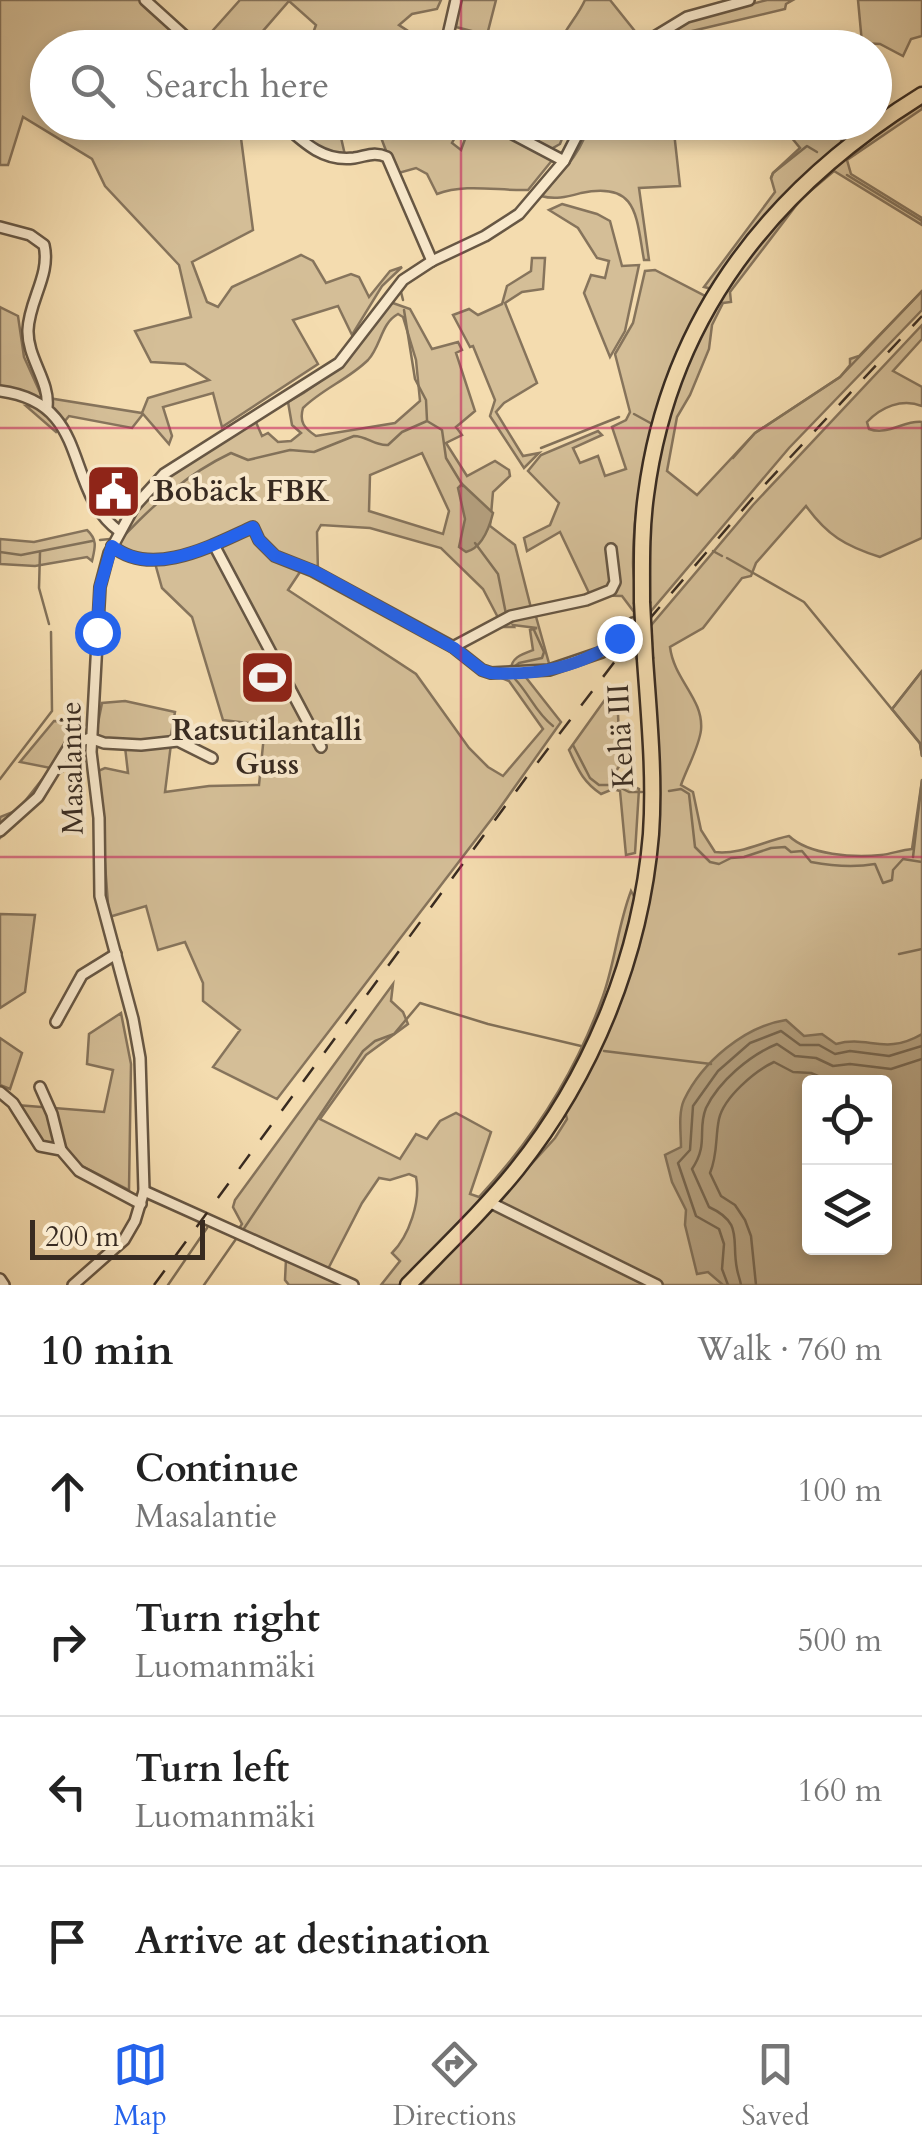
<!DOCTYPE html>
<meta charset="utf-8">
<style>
:root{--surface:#fff;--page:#f2f2f2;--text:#222;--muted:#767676;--line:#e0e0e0;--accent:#2563eb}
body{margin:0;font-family:Cardo,serif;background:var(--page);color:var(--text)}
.controls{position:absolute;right:30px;bottom:30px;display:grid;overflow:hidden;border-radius:10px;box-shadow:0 5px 15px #0003}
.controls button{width:90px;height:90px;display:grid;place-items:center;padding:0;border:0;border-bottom:2px solid var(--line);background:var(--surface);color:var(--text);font:50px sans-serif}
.scale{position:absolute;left:30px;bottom:25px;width:175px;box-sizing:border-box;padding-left:10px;border:5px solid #382b21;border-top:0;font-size:28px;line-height:35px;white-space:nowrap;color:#382b21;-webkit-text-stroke:8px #f8e8cb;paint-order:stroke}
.stop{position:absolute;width:30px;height:30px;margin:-22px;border:8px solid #2563eb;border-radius:50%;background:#fff}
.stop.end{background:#2563eb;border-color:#fff;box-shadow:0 2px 10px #0008}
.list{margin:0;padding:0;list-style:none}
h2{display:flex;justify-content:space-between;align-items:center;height:130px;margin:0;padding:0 40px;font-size:42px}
h2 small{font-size:32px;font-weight:400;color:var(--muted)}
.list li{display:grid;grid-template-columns:65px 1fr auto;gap:30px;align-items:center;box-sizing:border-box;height:150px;padding:0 40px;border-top:2px solid var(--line)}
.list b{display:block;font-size:38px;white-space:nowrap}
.list p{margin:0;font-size:32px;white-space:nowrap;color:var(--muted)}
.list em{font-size:32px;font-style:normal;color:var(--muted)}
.icon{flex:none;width:55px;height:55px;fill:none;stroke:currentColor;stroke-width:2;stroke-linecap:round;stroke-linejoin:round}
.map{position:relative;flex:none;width:922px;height:1285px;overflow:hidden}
.search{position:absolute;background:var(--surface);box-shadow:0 5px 15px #0003;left:30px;right:30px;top:30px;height:110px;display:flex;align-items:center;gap:25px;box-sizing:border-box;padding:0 35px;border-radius:55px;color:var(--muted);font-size:38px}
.sheet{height:730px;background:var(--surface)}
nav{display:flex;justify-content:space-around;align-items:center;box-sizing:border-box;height:140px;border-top:2px solid var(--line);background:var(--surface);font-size:28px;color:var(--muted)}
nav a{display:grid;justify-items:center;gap:5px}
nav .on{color:var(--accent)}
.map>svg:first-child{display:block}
.green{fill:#d4be97;stroke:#86745c;stroke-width:2.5;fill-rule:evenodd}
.water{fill:#b4a07f;stroke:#827159;stroke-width:2.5;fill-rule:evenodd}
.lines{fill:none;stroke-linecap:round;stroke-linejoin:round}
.shore{stroke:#766650;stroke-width:2.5}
.stream{stroke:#827159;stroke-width:2.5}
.minor-casing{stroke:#675744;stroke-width:14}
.highway-casing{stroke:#382b21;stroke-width:19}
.minor{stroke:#f8e8cb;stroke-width:9}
.highway{stroke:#f4dcaf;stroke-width:14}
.rail{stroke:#382b21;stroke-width:2.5;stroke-dasharray:18 18;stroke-linecap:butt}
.highway-bridge-casing{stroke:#382b21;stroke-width:19;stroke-linecap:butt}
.highway-bridge{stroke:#f4dcaf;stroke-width:14}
.route{stroke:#2563eb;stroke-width:12}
.grid{fill:none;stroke:#c2185b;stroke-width:2.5;stroke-opacity:0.55}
.labels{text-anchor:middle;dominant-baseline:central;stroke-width:8;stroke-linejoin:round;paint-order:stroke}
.poi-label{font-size:30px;font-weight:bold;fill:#382b21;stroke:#f8e8cb;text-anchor:start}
.street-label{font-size:30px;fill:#382b21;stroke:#f8e8cb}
</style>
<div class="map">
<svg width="922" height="1285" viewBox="0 0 922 1285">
<rect width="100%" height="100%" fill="#f4dcaf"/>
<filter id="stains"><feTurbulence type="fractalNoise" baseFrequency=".002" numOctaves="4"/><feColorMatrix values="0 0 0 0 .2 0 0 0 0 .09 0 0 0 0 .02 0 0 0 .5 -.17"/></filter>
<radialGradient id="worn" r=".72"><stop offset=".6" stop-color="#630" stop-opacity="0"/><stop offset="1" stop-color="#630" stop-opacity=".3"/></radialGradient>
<!-- green -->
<g class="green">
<path d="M0,0H146L198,47L240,0H441L437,9L412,14L399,25L425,42L423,47H361L360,42L313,33L316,25L289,1L249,47L48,48V122L239,123L253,230L192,262L207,302L218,307L232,287L301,255L313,261L326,283L351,274L359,277L369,297L390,271L402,267L382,286L352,335L338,306L293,320L318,364L222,427L213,393L163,407L172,436L169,444L143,414L132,428L69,416L56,432L26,406L46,407L48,398L142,413L148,398L209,380L185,364L151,362L135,331L191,317L179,265L105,186L92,159L23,117L8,165H0Z"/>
<path d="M458,0H496L487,35L456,27Z"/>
<path d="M585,0H610L634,30L608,47H558C564,29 577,18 585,0Z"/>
<path d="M767,0H793L786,4L785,9L688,32L662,43L663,47L642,48L688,21Z"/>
<path d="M858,0H922V36L911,39L903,56L880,44L862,43Z"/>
<path d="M922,100V109L847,160L851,174L922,218V225L834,171L801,199L730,292L731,302L723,303L712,325L709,349L690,395L677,417L667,471L697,495L755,433L840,377L850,365V359L859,356L922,291V310L789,448L613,656L605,654L634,624V612L622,596L590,595L560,532L527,551L524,538L550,525L559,503L528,471L541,455L598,431L602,435L573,448L580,463L598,456L605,476L626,469L612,427L626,420L630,412L615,354L633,323L645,271L655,270L705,296L706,299C666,381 633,470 633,563C633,578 637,594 637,609L647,602C643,436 696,276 828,166C858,142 890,121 922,100Z"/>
<path d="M375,122L463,123L452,143L461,150L471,123H487L554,158L528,190C497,191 466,183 437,194L427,174L416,168L395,174Z"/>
<path d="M291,123H353L339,129L345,155L318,149L291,129Z"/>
<path d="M493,123H568L560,144L551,149Z"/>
<path d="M589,123H673L680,186L639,188L649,260H644C636,216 638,181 581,193C566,197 555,200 541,196C560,174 583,152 589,123Z"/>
<path d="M788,123H798L801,137L833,136L837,133L835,123H842L841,144C789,188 752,233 712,289L704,287L775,192L771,178L773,173L800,148L791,137Z"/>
<path d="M562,204L597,214L610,221L622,266L639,265L625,331L610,357L584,293L591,275L605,278L609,261L597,258L578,228L549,210Z"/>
<path d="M532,258H545L543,289L522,292L505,303L537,383L504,403L496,412L523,456L539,453L524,468L490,416L495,400L473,346L470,347L453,315L469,309L478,315L502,304L507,286L531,271Z"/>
<path d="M390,302L410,309L432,349L458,342L462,350L456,353L475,411L456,427L462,435L446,443L467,476L495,461L509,470L510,476L493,492L490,526L515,545L531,608L535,613L550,667L511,671C510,658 522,654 533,650L530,630L537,628L513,625L514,627H503L483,589L441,548L370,528L321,525L317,532L318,572L302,569L288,590L416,674L469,748L488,767L503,776L543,729L509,681L497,676L524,675L561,722L497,812L277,1099L213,1067L240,1030L203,1001V983L185,942L158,950L146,906L109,917L98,771L105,768L128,773L125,747L171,744L165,792L209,786L259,785L265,725L223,720L192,617L162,588L153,556L134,555L118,544L142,501L164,477L255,420L262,436L268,433L278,442L291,441L301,433L292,425L288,402C334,378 361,344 390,302ZM398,314L403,317L416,360L420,401L395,423L316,436C304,428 299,422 303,408C322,389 349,379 368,360C381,346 381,323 398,314ZM422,453L449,511L443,534L369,511L370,475Z"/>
<path d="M0,307L18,316L24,357L43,399L0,388Z"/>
<path d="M922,325V339L893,371L922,387V406C902,398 881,407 867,422L869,429C888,436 904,420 922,422V538L880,557C845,546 827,535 806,506L756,563L751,576L742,578L703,628L670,647C674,680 704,699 701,730C699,747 687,768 681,785L693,792L701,830L715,852C740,855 764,841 789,836C809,855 854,858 881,855C891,854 901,850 912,849L922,780V1285H421L555,1138L567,1119L565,1111L645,909L648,629L753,505ZM810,1082H884V1248H810Z"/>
<path d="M87,530C98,540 95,548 92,561L87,557L35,566L0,564V539L34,542Z"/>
<path d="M922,671V756L920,743L892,709Z"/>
<path d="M614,687H617L620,765L613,776L639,789L635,853L626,855L620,791L613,789L601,794C582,781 578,769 569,750Z"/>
<path d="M125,701L175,712L171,735L167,739L139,742L95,738L102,703Z"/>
<path d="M54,721L76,722L79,761L57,775L41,797L0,838V817L18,810L51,768L20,762Z"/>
<path d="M631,891L635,898C602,1060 520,1175 400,1285H381L400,1261L392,1253C409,1236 421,1201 416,1177L409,1174L390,1180L379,1178L362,1203L328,1269L238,1230L242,1224L233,1207L235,1200L393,984L391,1001L403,1012L408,1024L366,1055L320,1119L400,1159L416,1134L427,1139L440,1121L456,1113L491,1132L470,1194L479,1197C535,1137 576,1072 603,996C615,962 618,925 631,891Z"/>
<path d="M0,914L35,915L25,992L0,1008Z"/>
<path d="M121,1013L131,1064L129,1190L45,1147L16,1105L104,1112L113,1070L87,1064L89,1034Z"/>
<path d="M0,1038L22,1053L10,1089L0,1085Z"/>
<path d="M286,1259L347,1285H289L285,1280Z"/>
</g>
<!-- water -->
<g class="water">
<path d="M462,484L493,513C489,529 482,548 466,552L459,547L465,519L458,488Z"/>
<path d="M786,1020L804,1036L822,1034L836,1044C869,1035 884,1056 922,1034V1285H723L708,1272L697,1274L685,1225L686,1210L672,1182L665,1155L681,1147C681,1134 678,1113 684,1100C702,1062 745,1026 786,1020ZM884,1082V1248H810V1082Z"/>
</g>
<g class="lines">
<!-- shore -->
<g class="shore">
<path d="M728,1285L722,1269L724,1244L719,1229L696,1216L678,1163L690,1150L693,1106L718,1071L750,1043L781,1031L800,1045H819L835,1054L850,1051L889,1056L922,1046"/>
<path d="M741,1285C740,1279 738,1275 737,1269C731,1240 744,1223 709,1207L692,1169C709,1144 697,1130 706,1108C719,1081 750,1055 777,1044L795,1056L816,1058L833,1066L850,1064L891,1069L922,1059"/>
<path d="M756,1285L751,1236L745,1220L735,1205L721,1196L710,1173C718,1154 715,1138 719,1119C724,1097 755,1071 774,1062L793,1072L811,1073L827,1080L876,1082"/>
</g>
<!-- stream -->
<g class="stream">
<path d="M847,175L922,221"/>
<path d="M771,178L773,173L807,146L817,152"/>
<path d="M401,292L403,300"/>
<path d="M404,310L415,379L426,400L427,420"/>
<path d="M634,414L654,425"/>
<path d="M541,448L619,417"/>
<path d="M733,458L755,433L840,377L922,291"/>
<path d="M122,538C154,504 187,474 231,453L248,460L290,450L314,452L354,436C367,436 374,446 388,445L402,432L427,421L442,430L446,458L463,486"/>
<path d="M100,540L110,539"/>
<path d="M475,543L498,574L506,614"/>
<path d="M713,551L722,556"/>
<path d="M0,552L21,555L92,541"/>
<path d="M40,552L39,588L49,624"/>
<path d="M727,558L804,602L922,746"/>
<path d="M513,668L519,663L542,658L544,652L534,630"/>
<path d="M515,679C530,695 536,713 553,726"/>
<path d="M893,708L922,671"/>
<path d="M920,744L922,756"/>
<path d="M573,745L590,778L599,785H615L629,792H642"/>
<path d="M0,779L52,711L51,632"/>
<path d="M669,791L681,789L689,794L695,847L710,862L719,864L731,858L744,857L771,848L785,847L791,852L802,851L811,862C832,866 853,868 875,864L883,883L892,880L893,870L903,859L922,862"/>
<path d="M913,857L922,780"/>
<path d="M899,954L922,949"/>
<path d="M604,1051L711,1064"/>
<path d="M243,1230L363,1051L375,1041L394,1034L420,1003L488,1024L581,1046"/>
<path d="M168,1285L207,1228"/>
<path d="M204,1285L236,1239"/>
</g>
<defs>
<g id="minor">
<path d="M145,0L198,48"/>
<path d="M445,48L456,0"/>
<path d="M636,48L687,17L749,0"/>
<path d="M281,122C303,142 323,162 354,158C367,156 374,151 387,157L432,261"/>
<path d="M490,122L564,161"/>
<path d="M0,227L30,235L44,245C51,275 29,300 28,330C27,358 50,381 47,407"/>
<path d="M0,391C93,403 62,489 119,531"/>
<path d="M214,545L321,747"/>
<path d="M112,546C152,579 213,545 253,527L259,540L275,556L313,571L453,647L482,670L491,673L549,670L602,652L633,623"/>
<path d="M453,647L511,616L586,600L611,590L615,582L611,549"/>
<path d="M90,738L104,743L141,745L178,741L212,758"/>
<path d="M0,831L38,797L70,745L90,738"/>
<path d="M56,1022L82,975L116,954"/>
<path d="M40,1087L52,1114L61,1150"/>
<path d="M0,1092L13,1103L40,1146L61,1150L79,1171L141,1204"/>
<path d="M144,1191L353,1285"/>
<path d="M489,1202L657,1285"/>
<path d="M0,1279L4,1285"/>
<path d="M73,1285L124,1240L135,1221L144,1191L140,1058L133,1019L100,896L99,818L91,752L100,587L109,553L134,507L164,474L339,363L403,280L432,261L485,236L519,214L564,161L584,122"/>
</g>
<g id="highway">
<path d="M642,602C642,567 641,531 646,495C669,317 772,188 922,95"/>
<path d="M408,1285C445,1247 484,1210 517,1169C593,1074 641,955 651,834C655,776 649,717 645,659"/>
</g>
</defs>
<!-- minor casing -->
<use href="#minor" class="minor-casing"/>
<!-- highway casing -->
<use href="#highway" class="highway-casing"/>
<!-- minor -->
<use href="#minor" class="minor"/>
<!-- highway -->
<use href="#highway" class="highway"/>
<!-- rail -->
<path class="rail" d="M154,1285L528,775L629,643L757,493L922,316"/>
<defs>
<path id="highway-bridge" d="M642,602L645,659"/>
</defs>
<!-- highway-bridge casing -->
<use href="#highway-bridge" class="highway-bridge-casing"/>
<!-- highway-bridge -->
<use href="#highway-bridge" class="highway-bridge"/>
</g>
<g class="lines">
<!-- route -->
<path class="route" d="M97,632L100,587L112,546C152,579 213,545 253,527L259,540L275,556L314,571L454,648L482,670L491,673C535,676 585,667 619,638"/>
</g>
<!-- grid -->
<path class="grid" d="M461,0V48M461,122V1285M0,428H922M0,857H922"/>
<!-- icons -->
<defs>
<symbol id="civic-square" viewBox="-11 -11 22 22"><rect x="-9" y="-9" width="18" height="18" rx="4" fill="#8f2418" stroke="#f8e8cb"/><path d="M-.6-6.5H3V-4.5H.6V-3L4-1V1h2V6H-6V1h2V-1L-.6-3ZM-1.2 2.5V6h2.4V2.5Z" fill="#fff"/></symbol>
<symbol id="stadium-square" viewBox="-11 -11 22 22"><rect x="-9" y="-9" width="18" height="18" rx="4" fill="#8f2418" stroke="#f8e8cb"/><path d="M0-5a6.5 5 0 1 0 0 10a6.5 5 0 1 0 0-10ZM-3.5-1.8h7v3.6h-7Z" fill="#fff"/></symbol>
</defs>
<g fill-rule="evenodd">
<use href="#civic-square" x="82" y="460" width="63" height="63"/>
<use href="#stadium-square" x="236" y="646" width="63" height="63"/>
</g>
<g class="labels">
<!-- poi labels -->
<g class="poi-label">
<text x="153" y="491">Bobäck FBK</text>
<text x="267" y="730" text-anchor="middle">Ratsutilantalli<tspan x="267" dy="34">Guss</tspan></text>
</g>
<!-- street labels -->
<g class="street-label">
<text transform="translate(621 736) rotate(-93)">Kehä III</text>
<text transform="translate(72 768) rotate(-91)">Masalantie</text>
</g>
</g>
<rect width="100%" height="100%" filter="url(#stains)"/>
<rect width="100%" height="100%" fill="url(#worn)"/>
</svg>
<div class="controls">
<button><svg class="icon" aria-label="locate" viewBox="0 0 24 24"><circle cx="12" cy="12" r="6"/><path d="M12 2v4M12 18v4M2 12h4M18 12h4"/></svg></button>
<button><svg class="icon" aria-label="layers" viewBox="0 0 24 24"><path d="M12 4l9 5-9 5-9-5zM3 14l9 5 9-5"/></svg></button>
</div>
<div class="scale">200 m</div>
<div class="stop" style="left:97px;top:632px"></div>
<div class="stop end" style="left:619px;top:638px"></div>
<div class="search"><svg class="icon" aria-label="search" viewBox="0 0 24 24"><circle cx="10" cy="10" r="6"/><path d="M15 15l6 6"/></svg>Search here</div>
</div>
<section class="sheet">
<h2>10 min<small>Walk · 760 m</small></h2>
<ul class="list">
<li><svg class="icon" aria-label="ahead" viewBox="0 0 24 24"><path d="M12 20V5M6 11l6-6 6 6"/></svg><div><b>Continue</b><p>Masalantie</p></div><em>100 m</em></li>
<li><svg class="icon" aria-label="right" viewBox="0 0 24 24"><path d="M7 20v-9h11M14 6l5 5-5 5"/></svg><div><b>Turn right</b><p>Luomanmäki</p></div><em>500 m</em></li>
<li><svg class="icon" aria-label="left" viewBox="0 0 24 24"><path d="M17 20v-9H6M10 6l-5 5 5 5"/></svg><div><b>Turn left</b><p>Luomanmäki</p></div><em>160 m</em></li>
<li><svg class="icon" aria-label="arrive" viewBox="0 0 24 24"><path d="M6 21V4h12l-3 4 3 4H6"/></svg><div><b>Arrive at destination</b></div></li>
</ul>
</section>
<nav>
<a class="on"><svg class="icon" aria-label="map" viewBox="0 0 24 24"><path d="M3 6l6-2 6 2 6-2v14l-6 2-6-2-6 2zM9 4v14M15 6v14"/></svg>Map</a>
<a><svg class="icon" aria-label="directions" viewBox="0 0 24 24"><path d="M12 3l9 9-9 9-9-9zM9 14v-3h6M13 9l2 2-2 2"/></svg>Directions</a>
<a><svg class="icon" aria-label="saved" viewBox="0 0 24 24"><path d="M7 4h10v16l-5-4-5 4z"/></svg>Saved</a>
</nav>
